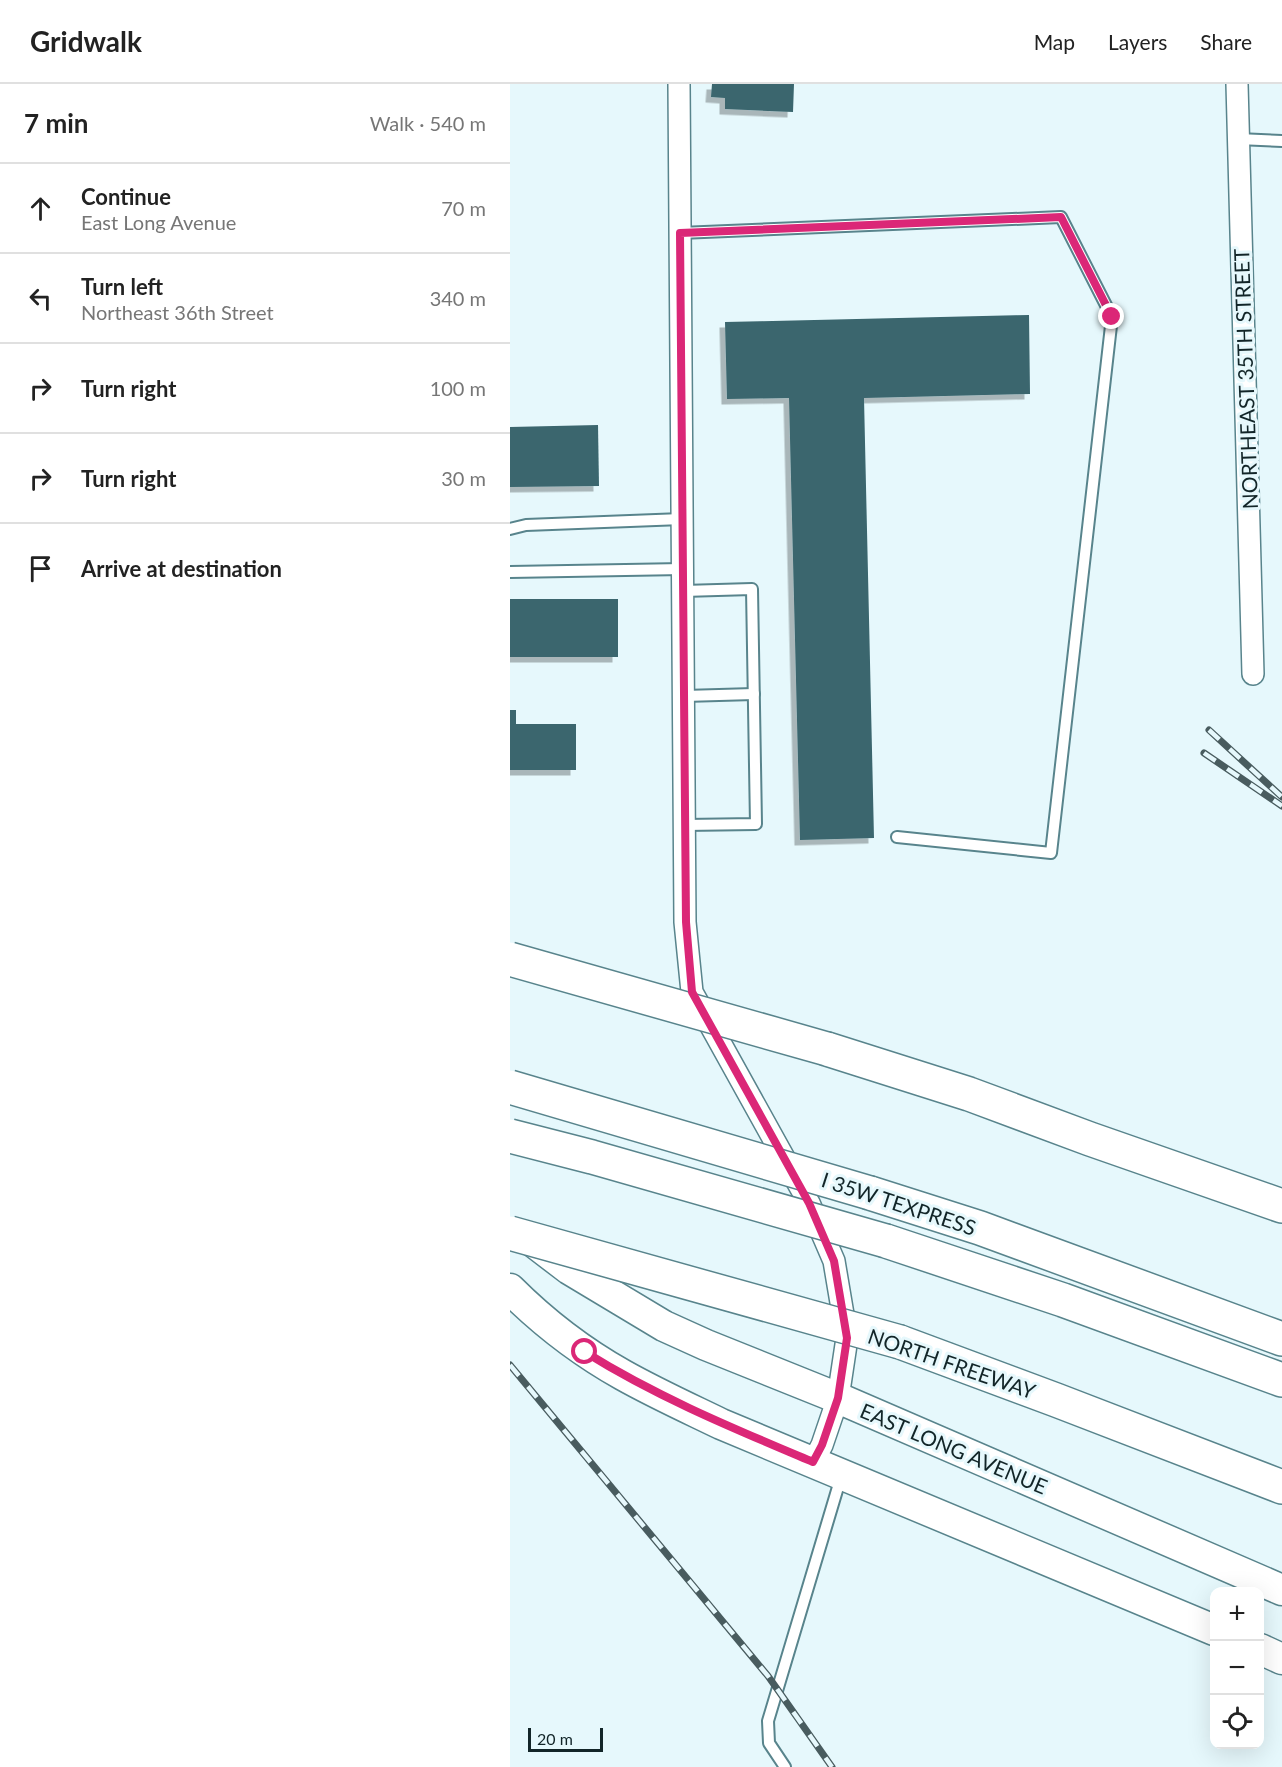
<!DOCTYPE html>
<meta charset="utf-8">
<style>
:root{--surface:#fff;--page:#f2f2f2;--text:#222;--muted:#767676;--line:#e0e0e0}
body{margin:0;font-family:Lato,sans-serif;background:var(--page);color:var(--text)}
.controls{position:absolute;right:18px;bottom:18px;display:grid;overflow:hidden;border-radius:12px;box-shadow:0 6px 24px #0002}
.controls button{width:54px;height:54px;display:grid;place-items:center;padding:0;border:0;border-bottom:2px solid var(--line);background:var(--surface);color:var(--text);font:30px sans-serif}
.scale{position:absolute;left:18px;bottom:15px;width:75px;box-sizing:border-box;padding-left:6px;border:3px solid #122528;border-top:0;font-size:16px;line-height:21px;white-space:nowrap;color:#122528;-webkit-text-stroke:4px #e6f8fc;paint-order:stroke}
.stop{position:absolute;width:18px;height:18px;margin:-14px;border:4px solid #db2777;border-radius:50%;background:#fff}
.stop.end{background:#db2777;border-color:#fff;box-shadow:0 2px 6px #0008}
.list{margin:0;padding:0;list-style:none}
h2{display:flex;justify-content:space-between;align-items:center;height:78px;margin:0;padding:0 24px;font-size:26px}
h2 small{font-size:20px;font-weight:400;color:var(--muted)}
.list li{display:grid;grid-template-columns:39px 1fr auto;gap:18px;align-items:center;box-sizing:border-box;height:90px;padding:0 24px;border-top:2px solid var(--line)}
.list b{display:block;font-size:22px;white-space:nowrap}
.list p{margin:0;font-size:20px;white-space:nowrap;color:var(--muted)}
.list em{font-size:20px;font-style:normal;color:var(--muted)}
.icon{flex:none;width:33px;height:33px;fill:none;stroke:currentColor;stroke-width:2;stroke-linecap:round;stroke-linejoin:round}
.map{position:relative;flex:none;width:772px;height:1683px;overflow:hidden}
header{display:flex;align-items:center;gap:36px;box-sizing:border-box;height:84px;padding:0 30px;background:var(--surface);border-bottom:2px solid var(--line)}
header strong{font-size:28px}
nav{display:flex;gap:33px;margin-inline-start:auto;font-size:21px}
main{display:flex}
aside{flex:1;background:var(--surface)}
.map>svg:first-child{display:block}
.building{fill:#3a666e;filter:url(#shadow)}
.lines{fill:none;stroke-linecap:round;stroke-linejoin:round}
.lane-casing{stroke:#58848c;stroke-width:14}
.street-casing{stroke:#58848c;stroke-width:24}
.secondary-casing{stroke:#58848c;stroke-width:33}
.highway-casing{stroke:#58848c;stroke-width:36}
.lane{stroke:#fff;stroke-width:10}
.street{stroke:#fff;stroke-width:21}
.secondary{stroke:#fff;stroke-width:30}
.highway{stroke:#fff;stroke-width:33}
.rail-casing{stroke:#495c5f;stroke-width:7}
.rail{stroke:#e6f8fc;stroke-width:4.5;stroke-dasharray:14;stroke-linecap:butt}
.highway-bridge-casing{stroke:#58848c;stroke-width:36;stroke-linecap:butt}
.highway-bridge{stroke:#fff;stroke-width:33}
.route{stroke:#db2777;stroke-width:8}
.labels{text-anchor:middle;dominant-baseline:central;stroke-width:6;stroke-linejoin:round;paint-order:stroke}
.street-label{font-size:21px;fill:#122528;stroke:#e6f8fc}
</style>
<header>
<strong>Gridwalk</strong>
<nav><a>Map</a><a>Layers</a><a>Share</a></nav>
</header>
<main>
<aside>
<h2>7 min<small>Walk · 540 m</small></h2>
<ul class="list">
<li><svg class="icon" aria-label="ahead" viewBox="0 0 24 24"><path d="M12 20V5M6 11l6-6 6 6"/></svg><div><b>Continue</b><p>East Long Avenue</p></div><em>70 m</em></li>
<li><svg class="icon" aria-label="left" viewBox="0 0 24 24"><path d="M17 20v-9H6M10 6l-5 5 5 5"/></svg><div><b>Turn left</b><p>Northeast 36th Street</p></div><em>340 m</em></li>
<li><svg class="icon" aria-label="right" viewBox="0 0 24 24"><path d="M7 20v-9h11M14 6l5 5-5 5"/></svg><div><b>Turn right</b></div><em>100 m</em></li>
<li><svg class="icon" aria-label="right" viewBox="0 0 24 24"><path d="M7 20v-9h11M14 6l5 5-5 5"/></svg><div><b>Turn right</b></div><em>30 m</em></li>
<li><svg class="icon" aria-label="arrive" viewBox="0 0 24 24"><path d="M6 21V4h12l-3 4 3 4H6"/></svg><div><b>Arrive at destination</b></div></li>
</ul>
</aside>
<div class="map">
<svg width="772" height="1683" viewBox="0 0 772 1683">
<defs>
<filter id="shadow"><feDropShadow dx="-5.5" dy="5.5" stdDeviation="0" flood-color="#0004"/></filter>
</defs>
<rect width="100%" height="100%" fill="#e6f8fc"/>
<!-- building -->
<g class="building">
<path d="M202,0H284L283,28L215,25V14L201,13Z"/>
<path d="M519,231L520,310L354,314L364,754L290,756L279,314L217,315L215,238Z"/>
<path d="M88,341L89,402L0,403V343Z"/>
<rect x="0" y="515" width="108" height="58"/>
<path d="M0,626H6V640H66V686H0Z"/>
</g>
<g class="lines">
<defs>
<g id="lane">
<path d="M728,55L772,57"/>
<path d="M170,149L551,133L602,233L541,769L387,753"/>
<path d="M0,445L16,441L172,435"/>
<path d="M0,488L173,485"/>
<path d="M173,507L242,505L246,740L175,741"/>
<path d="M174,612L244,610"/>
<path d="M275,1683L259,1659L258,1637L331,1393"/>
</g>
<g id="street">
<path d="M169,0L175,838L182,908L299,1119L324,1177L337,1254L328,1314L312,1361L303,1378"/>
<path d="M727,0L743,590"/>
</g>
<g id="secondary">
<path d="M21,1156L59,1185L154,1242L196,1261L328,1314L772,1506"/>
<path d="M0,1205C33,1238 72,1268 113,1291C145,1309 178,1324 211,1340L704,1546"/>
<path d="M750,1565L772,1575"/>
</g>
<g id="highway">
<path d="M317,965L459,1010L580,1055L772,1122"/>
<path d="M360,1109L470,1144L772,1255"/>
<path d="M376,1157L553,1216L772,1296"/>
<path d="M390,1258L546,1316L772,1403"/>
</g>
</defs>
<!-- lane casing -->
<use href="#lane" class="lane-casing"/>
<!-- street casing -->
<use href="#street" class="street-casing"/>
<!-- secondary casing -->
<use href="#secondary" class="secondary-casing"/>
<!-- highway casing -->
<use href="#highway" class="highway-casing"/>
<!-- lane -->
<use href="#lane" class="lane"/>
<!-- street -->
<use href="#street" class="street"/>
<!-- secondary -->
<use href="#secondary" class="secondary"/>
<!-- highway -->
<use href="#highway" class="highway"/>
<defs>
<g id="rail">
<path d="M699,646L772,713"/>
<path d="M694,669L772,722"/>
<path d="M0,1281L258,1592L322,1683"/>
</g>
</defs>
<!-- rail casing -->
<use href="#rail" class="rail-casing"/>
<!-- rail -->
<use href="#rail" class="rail"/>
<defs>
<g id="highway-bridge">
<path d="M0,875L317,965"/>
<path d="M0,1003L360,1109"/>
<path d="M0,1052L82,1073L376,1157"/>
<path d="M0,1149L390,1258"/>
</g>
</defs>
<!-- highway-bridge casing -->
<use href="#highway-bridge" class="highway-bridge-casing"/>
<!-- highway-bridge -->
<use href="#highway-bridge" class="highway-bridge"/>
</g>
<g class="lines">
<!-- route -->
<path class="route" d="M75,1268C147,1313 225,1345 303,1378L312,1361L328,1314L337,1254L324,1177L299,1119L182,908L176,838L170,149L551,133L602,233"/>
</g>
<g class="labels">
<!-- street labels -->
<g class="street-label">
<text transform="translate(735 295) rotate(-92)">NORTHEAST 35TH STREET</text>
<text transform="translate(389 1119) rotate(18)">I 35W TEXPRESS</text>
<text transform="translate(442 1279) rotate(19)">NORTH FREEWAY</text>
<text transform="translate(444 1364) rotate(23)">EAST LONG AVENUE</text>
</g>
</g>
</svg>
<div class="controls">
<button>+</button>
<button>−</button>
<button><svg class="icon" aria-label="locate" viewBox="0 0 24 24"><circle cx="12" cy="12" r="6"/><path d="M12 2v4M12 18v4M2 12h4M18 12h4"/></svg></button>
</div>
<div class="scale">20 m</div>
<div class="stop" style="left:75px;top:1268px"></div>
<div class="stop end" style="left:602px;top:233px"></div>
</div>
</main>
